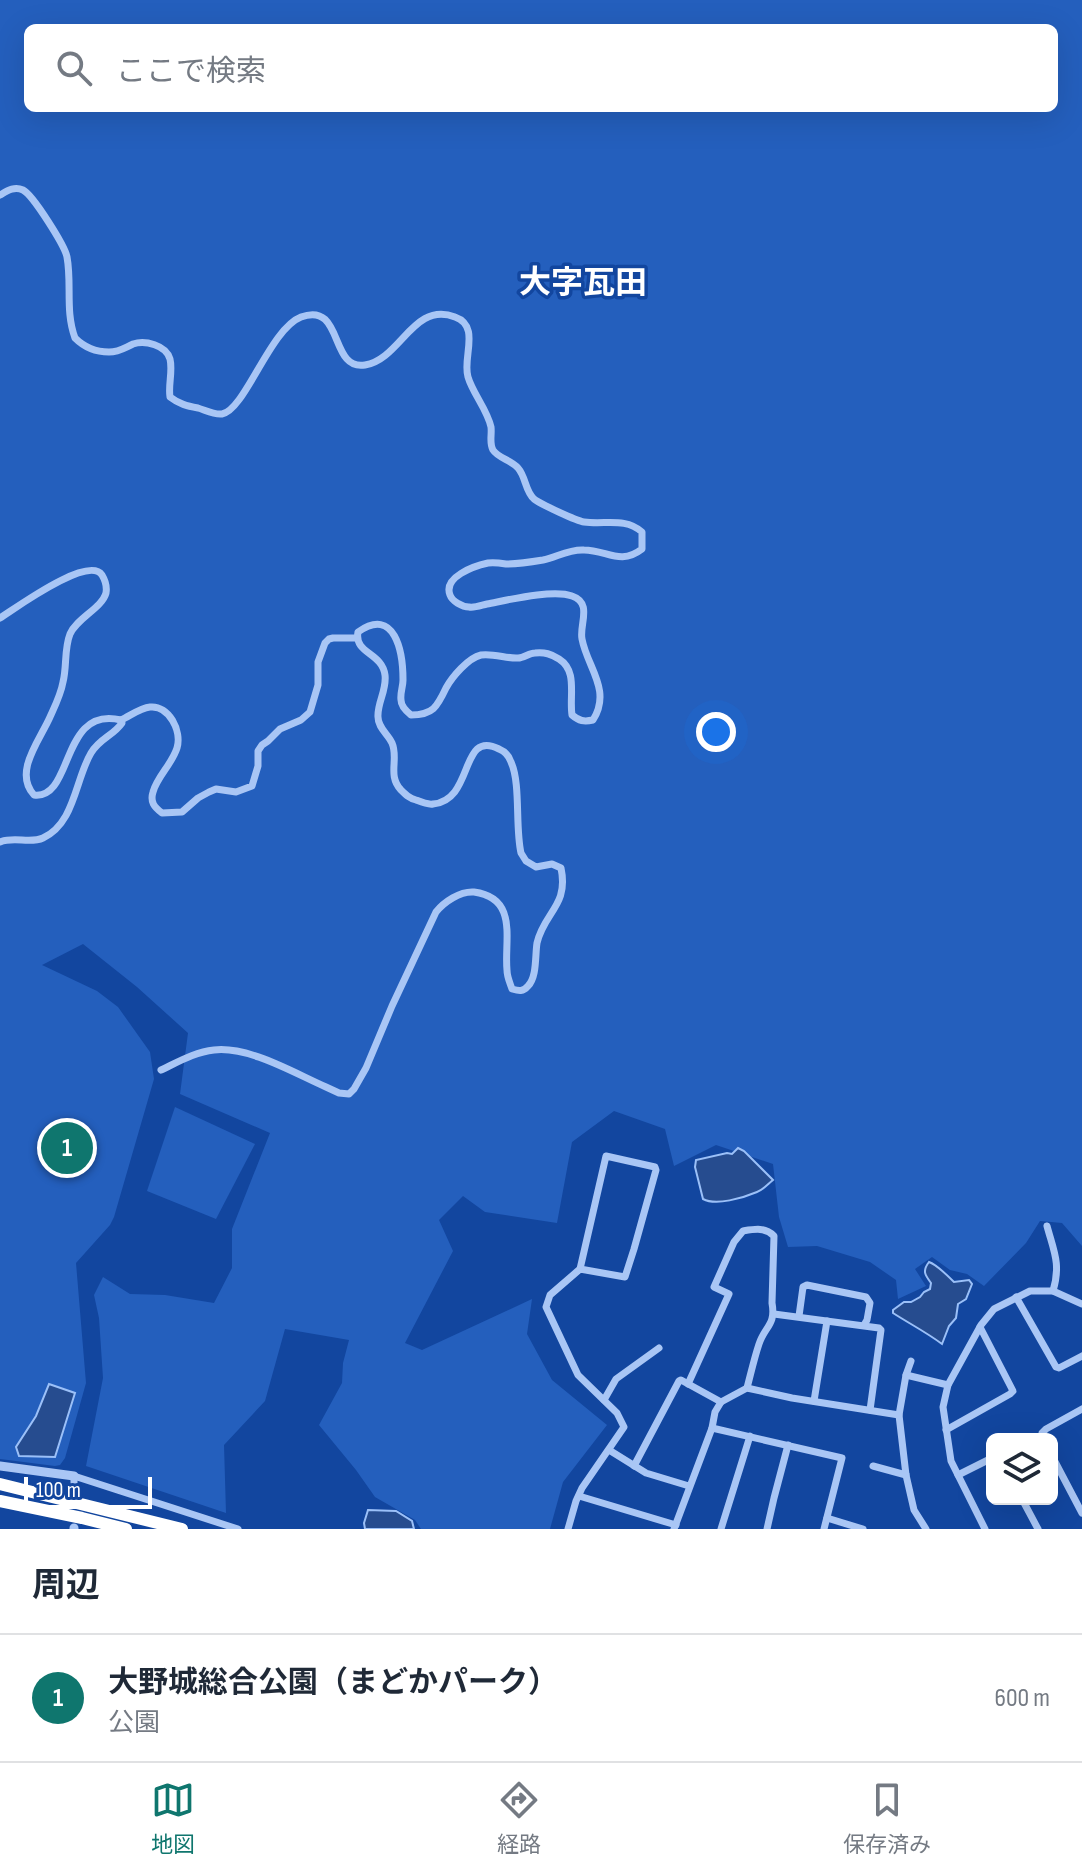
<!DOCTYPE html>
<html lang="ja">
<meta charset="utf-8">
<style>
:root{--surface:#fff;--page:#f2f2f3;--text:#1f2937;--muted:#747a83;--line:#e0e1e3;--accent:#0f766e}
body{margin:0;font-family:"Sofia Sans Condensed","Noto Sans JP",sans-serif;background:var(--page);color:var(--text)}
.controls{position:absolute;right:24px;bottom:24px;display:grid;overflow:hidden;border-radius:12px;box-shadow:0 8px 32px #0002}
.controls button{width:72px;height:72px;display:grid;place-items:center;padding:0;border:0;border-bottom:2px solid var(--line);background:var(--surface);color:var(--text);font:40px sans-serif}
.scale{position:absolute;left:24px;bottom:20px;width:128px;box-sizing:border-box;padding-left:8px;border:4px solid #fff;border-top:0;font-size:22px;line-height:28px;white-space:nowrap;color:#fff;-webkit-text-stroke:6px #12469f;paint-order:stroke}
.you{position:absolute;left:716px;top:732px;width:28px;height:28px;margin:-20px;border:6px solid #fff;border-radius:50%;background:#1a73e8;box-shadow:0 0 0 12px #1a73e833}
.badge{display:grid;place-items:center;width:52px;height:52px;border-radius:50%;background:var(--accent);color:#fff;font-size:26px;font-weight:700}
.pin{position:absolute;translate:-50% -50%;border:4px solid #fff;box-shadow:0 2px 8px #0006}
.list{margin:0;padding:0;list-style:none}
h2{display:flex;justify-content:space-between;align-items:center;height:104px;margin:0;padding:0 32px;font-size:34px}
h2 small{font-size:26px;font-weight:400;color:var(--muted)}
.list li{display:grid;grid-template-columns:52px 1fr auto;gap:24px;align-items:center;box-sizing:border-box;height:128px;padding:0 32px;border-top:2px solid var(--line)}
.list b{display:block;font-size:30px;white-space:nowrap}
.list p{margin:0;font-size:26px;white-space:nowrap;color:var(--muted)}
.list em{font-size:26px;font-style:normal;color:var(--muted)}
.icon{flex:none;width:44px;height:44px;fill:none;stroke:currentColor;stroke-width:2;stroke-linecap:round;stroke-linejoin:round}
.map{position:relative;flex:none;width:1082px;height:1529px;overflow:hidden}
.search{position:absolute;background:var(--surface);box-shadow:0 8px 32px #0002;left:24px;right:24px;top:24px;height:88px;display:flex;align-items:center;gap:20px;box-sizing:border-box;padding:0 28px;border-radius:12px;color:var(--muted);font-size:30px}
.sheet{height:232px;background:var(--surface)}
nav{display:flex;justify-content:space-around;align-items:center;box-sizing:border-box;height:112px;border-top:2px solid var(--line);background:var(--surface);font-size:22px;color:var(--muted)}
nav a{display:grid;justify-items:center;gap:4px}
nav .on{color:var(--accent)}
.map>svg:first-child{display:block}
.green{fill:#245fbd;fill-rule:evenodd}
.water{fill:#264c8f;stroke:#9bc0f8;stroke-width:2}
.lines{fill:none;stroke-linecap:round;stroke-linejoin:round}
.minor{stroke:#a9c6f5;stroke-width:7}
.tertiary{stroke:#a9c6f5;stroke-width:9}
.motorway{stroke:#fff;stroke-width:12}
.labels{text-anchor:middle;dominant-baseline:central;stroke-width:7;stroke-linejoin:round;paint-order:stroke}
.quarter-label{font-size:32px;font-weight:bold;fill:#fff;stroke:#12469f}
</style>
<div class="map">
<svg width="1082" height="1529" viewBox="0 0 1082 1529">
<rect width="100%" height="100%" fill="#12469f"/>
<!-- green -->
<g class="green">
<path d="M0,0H1082V1246L1062,1223L1040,1221L1026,1243L984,1286L967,1274L950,1270L932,1257L915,1269L926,1286L898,1299L896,1280L870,1262L817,1246L788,1247L779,1217L773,1164L716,1145L674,1166L665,1129L614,1111L572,1142L557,1223L485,1212L463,1196L439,1220L453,1251L405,1343L422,1350L532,1299L527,1334L552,1380L607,1425L563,1482L550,1529H421L415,1520L375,1497L356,1470L319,1425L342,1383L343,1363L349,1340L285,1329L265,1401L224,1445L226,1513L86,1466L103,1378L99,1318L94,1295L103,1277L130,1294L165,1295L214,1303L232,1268V1229L270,1133L180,1094L188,1033L137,987L83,944L42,965L97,991L118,1007L150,1052L154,1079L114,1217L110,1225L76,1263L86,1383L65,1458L60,1465L55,1466L0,1459ZM28,28H1054V108H28Z"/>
<path d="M175,1107L255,1144L216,1219L147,1191Z"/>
</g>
<!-- water -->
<g class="water">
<path d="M738,1148L744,1151L773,1180C768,1184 763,1190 757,1192C743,1198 716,1206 703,1199L695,1167L696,1160L727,1153L732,1154Z"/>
<path d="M929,1262C935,1264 949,1277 954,1282L969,1280L972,1284L966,1299L958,1304L956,1318L949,1326L942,1344C926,1332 910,1324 893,1313V1310L904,1302H911L920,1297L924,1292L930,1289L931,1283C925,1275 922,1271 929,1262Z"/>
<path d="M49,1384L75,1393L55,1457L19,1456L16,1447L36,1416Z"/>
<path d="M368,1510L396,1511L412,1521L414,1529H365L364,1523Z"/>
</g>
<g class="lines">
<!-- minor -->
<g class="minor">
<path d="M0,195C7,191 14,186 23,190C33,195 65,246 67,257C72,284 65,311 75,338C84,347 95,352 109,352C119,352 124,348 133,344C145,340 166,345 170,359C173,371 168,385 170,397C179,404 187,406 198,408C205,410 214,415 222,414C245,410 270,329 301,317C344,301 329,371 365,365C401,359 413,301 455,317C481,326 462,358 468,377C473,394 487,409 491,427C492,435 489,443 493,450C498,458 511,460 518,468C526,477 525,491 534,499C540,504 577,521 584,522C605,525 625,517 642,532V549C620,566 607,550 584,550C569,549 557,557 543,560C531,562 518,564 506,564C500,563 494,562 488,563C474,566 443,577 450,595C452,601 462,607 469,607C475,608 482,605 487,604C508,600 553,589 572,596C593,603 579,625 582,639C587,667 612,690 593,720C584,722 579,721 572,715C569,696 578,671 559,659C551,654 545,652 535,653C529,653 524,658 518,658C508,659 493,653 481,655C468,658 452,677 446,688C437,707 433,715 411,715C406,711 401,706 401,700C400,693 403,687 403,680C403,652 395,606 358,632C354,654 382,652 385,675C387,690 377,703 378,717C378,728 388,734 392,743C399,759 387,775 401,790C406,795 409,798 416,800C421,802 428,805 433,804C475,800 459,729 499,749C504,751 509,756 511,762C521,784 515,827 521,853L526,861L536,867L552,864L561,868C569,906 544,912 537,943C535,956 537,977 528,986C523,992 519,991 512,989C510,983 507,977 507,970C504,941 519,898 474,892C460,891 444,902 436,912L392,1006L366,1068L354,1089L349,1094L339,1093L326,1087C294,1073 249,1046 214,1050C195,1052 178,1062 161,1070"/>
<path d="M0,618C16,608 88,555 102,575C105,580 107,587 106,593C102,608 77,618 70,634C64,649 67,667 63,682C61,694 55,706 50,717C40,740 13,772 34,795C74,800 60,705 121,720L122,723C113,736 100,738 91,753C75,780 75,823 43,838C30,844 14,836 0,842"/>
<path d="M121,720C130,716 140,708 150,707C169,705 182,731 177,748C172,764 157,777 153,792C150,802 154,807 162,813L182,812L198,798L209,792L216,789L236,792L252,786L258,766V751L262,745L268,741L280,729L301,720L310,712L318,685V662L325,643L329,639L333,638H357"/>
<path d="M1047,1226C1054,1252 1061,1264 1053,1291"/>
<path d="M1016,1297L1056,1367L1059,1368L1082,1356"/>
<path d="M774,1314L879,1328L881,1330L870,1410"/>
<path d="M799,1316L803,1287L807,1285L866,1297L870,1303L867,1320L864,1325"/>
<path d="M911,1361L906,1375L899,1415L906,1475L914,1510L926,1529"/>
<path d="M906,1375L948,1385"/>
<path d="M688,1384L729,1294L714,1287L734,1242L743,1231C755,1229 765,1227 774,1236L772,1303C776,1325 765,1326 759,1344C754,1359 751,1373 747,1388"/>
<path d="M604,1400L616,1379L659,1348"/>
<path d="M814,1401L827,1321"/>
<path d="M712,1428L842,1458L824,1529"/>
<path d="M946,1430L1010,1394L1013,1391L980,1327"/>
<path d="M1043,1439L1042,1433L1046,1429L1082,1409"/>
<path d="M609,1450L646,1473L689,1486"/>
<path d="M1052,1456L1082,1513"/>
<path d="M634,1466L679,1381L681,1380L721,1402"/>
<path d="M873,1466L906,1475"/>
<path d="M958,1475L992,1458"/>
<path d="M74,1491V1476L238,1529"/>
<path d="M579,1496L676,1525"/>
<path d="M1022,1499L1038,1529"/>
<path d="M827,1518L863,1529"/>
<path d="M568,1529L576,1501L582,1488L624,1427L617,1413L578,1375L546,1307L550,1295L580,1269L606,1156L655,1167L656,1170L634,1249L625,1277L580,1269"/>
<path d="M674,1529L712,1428L715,1412L721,1402L747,1388L792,1398L899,1415"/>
<path d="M721,1529L750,1436"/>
<path d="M767,1529L774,1498L788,1445"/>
<path d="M985,1529L951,1461L943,1407L948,1385L981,1325L994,1309L1030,1291H1053L1082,1304"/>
</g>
<!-- tertiary -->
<g class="tertiary">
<path d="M0,1466L74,1476"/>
<path d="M74,1529V1528"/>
</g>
<!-- motorway -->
<g class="motorway">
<path d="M0,1484L182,1529"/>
<path d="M0,1501L82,1518L126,1529"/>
</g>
</g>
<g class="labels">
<!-- quarter labels -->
<g class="quarter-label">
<text x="583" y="283">大字瓦田</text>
</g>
</g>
</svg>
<div class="controls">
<button><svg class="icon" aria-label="layers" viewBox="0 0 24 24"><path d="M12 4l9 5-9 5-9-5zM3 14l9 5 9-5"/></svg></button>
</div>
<div class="scale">100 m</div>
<div class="you"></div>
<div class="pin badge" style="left:67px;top:1148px">1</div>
<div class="search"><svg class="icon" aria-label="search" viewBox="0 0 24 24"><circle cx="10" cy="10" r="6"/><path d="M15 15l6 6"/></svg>ここで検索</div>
</div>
<section class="sheet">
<h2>周辺<small></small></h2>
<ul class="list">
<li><span class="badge">1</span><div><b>大野城総合公園（まどかパーク）</b><p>公園</p></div><em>600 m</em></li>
</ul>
</section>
<nav>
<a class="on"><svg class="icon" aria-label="map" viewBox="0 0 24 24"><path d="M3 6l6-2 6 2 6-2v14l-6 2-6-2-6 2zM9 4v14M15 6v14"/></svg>地図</a>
<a><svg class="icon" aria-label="directions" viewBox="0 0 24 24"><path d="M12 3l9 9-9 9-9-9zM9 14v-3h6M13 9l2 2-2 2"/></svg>経路</a>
<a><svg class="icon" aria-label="saved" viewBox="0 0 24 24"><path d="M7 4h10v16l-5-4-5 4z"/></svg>保存済み</a>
</nav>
